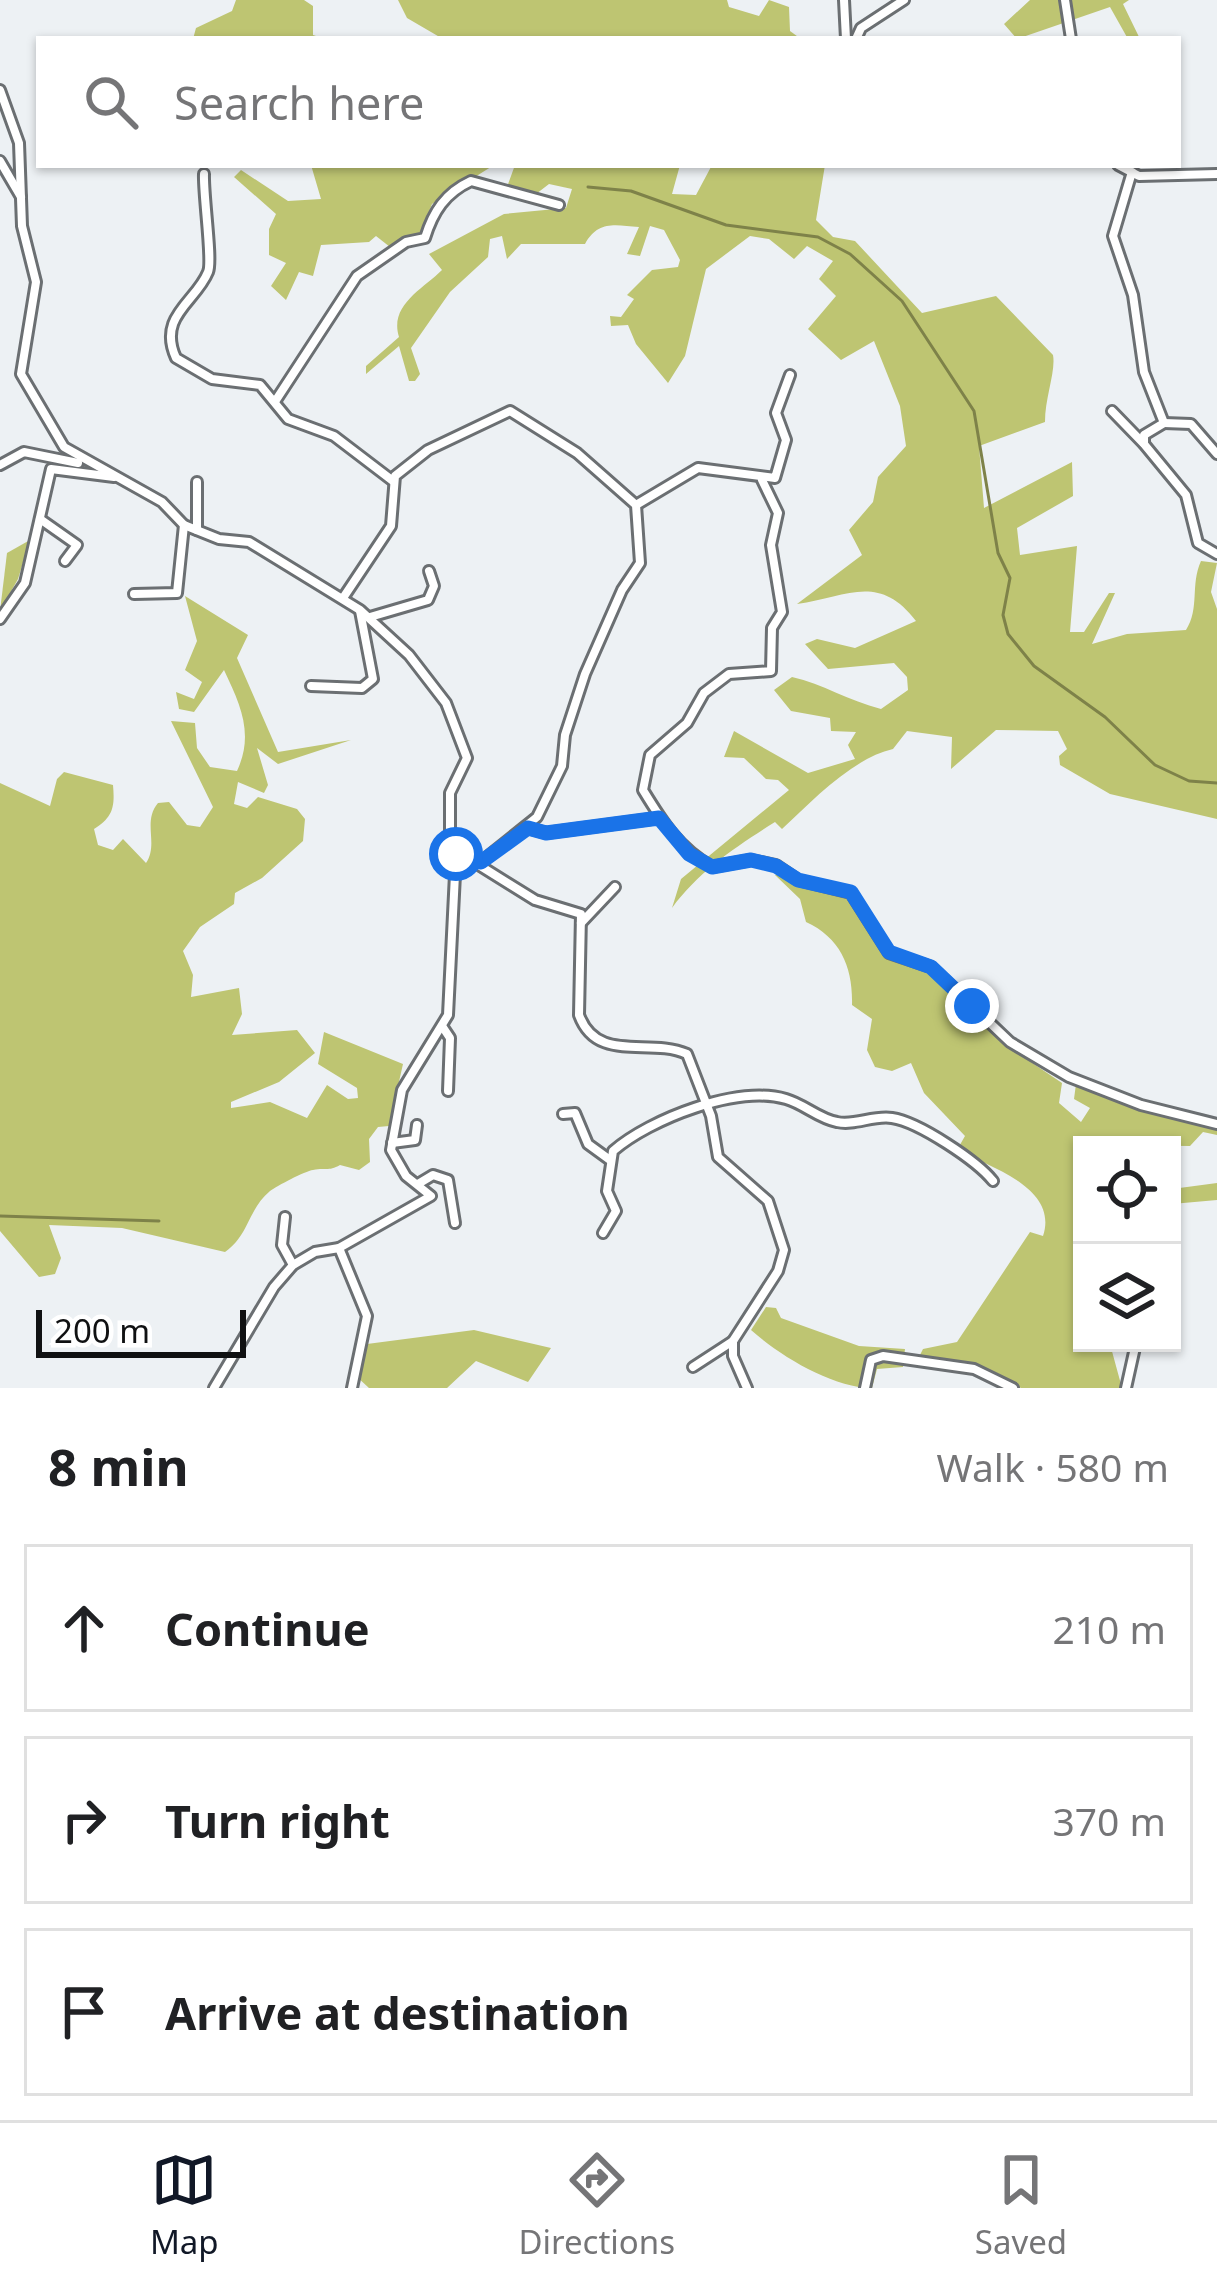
<!DOCTYPE html>
<meta charset="utf-8">
<style>
:root{--surface:#fff;--page:#f6f6f6;--text:#202124;--muted:#757577;--line:#e0e0e0;--accent:#111827}
body{margin:0;font-family:"Noto Sans",sans-serif;background:var(--page);color:var(--text)}
.controls{position:absolute;right:36px;bottom:36px;display:grid;overflow:hidden;border-radius:0px;box-shadow:0 3px 9px #0004}
.controls button{width:108px;height:108px;display:grid;place-items:center;padding:0;border:0;border-bottom:3px solid var(--line);background:var(--surface);color:var(--text);font:60px sans-serif}
.scale{position:absolute;left:36px;bottom:30px;width:210px;box-sizing:border-box;padding-left:12px;border:6px solid #101112;border-top:0;font-size:33px;line-height:42px;white-space:nowrap;color:#101112;-webkit-text-stroke:9px #fff;paint-order:stroke}
.stop{position:absolute;width:36px;height:36px;margin:-27px;border:9px solid #1a73e8;border-radius:50%;background:#fff}
.stop.end{background:#1a73e8;border-color:#fff;box-shadow:0 3px 12px #0008}
.list{margin:0;padding:0;list-style:none}
h2{display:flex;justify-content:space-between;align-items:center;height:156px;margin:0;padding:0 48px;font-size:51px}
h2 small{font-size:39px;font-weight:400;color:var(--muted)}
.list li{display:grid;grid-template-columns:78px 1fr auto;gap:36px;align-items:center;box-sizing:border-box;height:168px;margin:0 24px 24px;padding:0 24px;border:3px solid var(--line);border-radius:0px}
.list b{display:block;font-size:45px;white-space:nowrap}
.list em{font-size:39px;font-style:normal;color:var(--muted)}
.icon{flex:none;width:66px;height:66px;fill:none;stroke:currentColor;stroke-width:2;stroke-linecap:round;stroke-linejoin:round}
.map{position:relative;flex:none;width:1217px;height:1388px;overflow:hidden}
.search{position:absolute;background:var(--surface);box-shadow:0 3px 9px #0004;left:36px;right:36px;top:36px;height:132px;display:flex;align-items:center;gap:30px;box-sizing:border-box;padding:0 42px;border-radius:0px;color:var(--muted);font-size:45px}
.sheet{height:732px;background:var(--surface)}
nav{display:flex;justify-content:space-around;align-items:center;box-sizing:border-box;height:168px;border-top:3px solid var(--line);background:var(--surface);font-size:33px;color:var(--muted)}
nav a{display:grid;justify-items:center;gap:6px}
nav .on{color:var(--accent)}
.map>svg:first-child{display:block}
.forest{fill:#bec572}
.lines{fill:none;stroke-linecap:round;stroke-linejoin:round}
.stream{stroke:#7e8249;stroke-width:3}
.minor-casing{stroke:#6b6f72;stroke-width:14}
.minor{stroke:#fff;stroke-width:8}
.route{stroke:#1a73e8;stroke-width:15}
</style>
<div class="map">
<svg width="1217" height="1388" viewBox="0 0 1217 1388">
<rect width="100%" height="100%" fill="#edf1f4"/>
<!-- forest -->
<g class="forest">
<path d="M236,0H304L313,6V35L325,39H193L196,28L232,11Z"/>
<path d="M398,0H727L729,7L759,16L769,0L789,7L790,31L801,39H443L407,18Z"/>
<path d="M1030,0H1129L1123,4L1140,39H1128L1110,7L1017,39L1004,24Z"/>
<path d="M311,165H494L432,204L419,237L390,247L376,236L369,242L321,245L313,276L299,272L286,300L271,286L286,263L269,255V229L276,214L234,177L241,170L288,201L321,199Z"/>
<path d="M515,165H680L672,194L696,195L712,165H825L816,220L833,237L855,241L922,313L996,296L1053,355C1056,371 1045,397 1045,422L979,446L984,508L1072,462L1073,496L1017,528L1020,555L1077,546L1070,632H1084L1109,593H1115L1092,644L1127,634L1186,630C1200,608 1190,585 1201,561L1217,563L1211,592L1217,609V819L1110,794L1060,765L1059,756L1067,749L1058,731L996,730L951,769L952,737L907,731L893,749C853,758 813,800 782,829L775,822C737,846 699,871 672,908L681,879L789,790L778,780L766,779L744,758L724,757L734,731L808,773L855,759L848,745L856,732L831,731L830,718L791,711L774,690L792,677C823,684 849,701 881,709L908,690L907,677L894,663L828,669L805,644L817,639L855,648L916,621C879,572 846,597 797,604L862,555L849,530L873,502L878,477L906,446L900,406L874,341L841,360L808,329L836,296L819,279L833,261L807,246L794,259L769,239L750,236L706,269L685,356L668,383L636,344L628,325L611,326L610,316L621,317L634,299L627,295L652,270L678,267L680,260L664,230L650,226L640,256L627,254L639,227C615,225 598,220 585,244H521L507,259L502,236L490,239L488,257L450,292L411,348L420,374L415,381H409L399,346L366,374V366L399,337C389,305 423,289 442,270L429,254L504,214L566,208L572,189L549,184L536,194L507,187Z"/>
<path d="M30,540L18,579L0,611L7,553Z"/>
<path d="M185,596L248,635L237,658L278,752L351,740L278,764L257,748L268,785L264,793L238,782L234,804L247,808L258,797L297,809L305,819L303,841L262,878L235,893L234,904L200,927L183,951L193,975L191,997L239,988L242,1014L232,1035L297,1030L315,1053L279,1082L231,1102V1108L270,1102L307,1118L327,1085L348,1099L358,1098L357,1088L318,1064L324,1032L403,1064L389,1126L378,1127L369,1139L370,1162L359,1170L340,1165C328,1172 325,1167 313,1170C305,1171 277,1186 270,1191C248,1209 249,1236 225,1252L122,1228L49,1225L61,1258L55,1274L39,1277L0,1231V783L50,806L57,779L64,772L113,785C115,807 113,817 94,829L98,845L113,850L123,839L146,863C159,844 142,822 158,803L169,802L187,825L200,827L213,807L171,721L195,723L197,748L210,767L237,771C254,734 241,706 224,670L194,712L179,709L176,692L194,699L202,682L185,670L197,641Z"/>
<path d="M780,873L797,883L845,894L859,906L888,956L933,975L1010,1048L1062,1083L1059,1103L1081,1122L1090,1108L1074,1099L1076,1084L1137,1108L1217,1128V1135L1203,1132L1190,1146L1082,1145V1343H1129L1110,1344L1122,1388H1021L978,1365L919,1357L923,1349L957,1342L1030,1232L1043,1236C1059,1188 990,1167 957,1150L965,1136L924,1093L911,1063L892,1071L875,1067L867,1050L872,1019L852,1005C853,968 841,938 806,922L800,899L775,875Z"/>
<path d="M1217,1183V1200L1172,1204V1189Z"/>
<path d="M766,1307L776,1308L781,1318L859,1346L905,1349L903,1367L877,1369L872,1388C833,1388 780,1356 751,1330Z"/>
<path d="M474,1330L551,1348L528,1382L476,1361L447,1388H369L356,1376L367,1344Z"/>
</g>
<g class="lines">
<!-- stream -->
<g class="stream">
<path d="M588,187L631,191L726,225L818,237L850,254L902,301L974,411L998,553L1010,578L1003,615L1008,634L1034,666L1105,717L1155,765L1189,781L1217,783"/>
<path d="M0,1216L159,1221"/>
</g>
<defs>
<g id="minor">
<path d="M844,0L846,39"/>
<path d="M1065,0L1071,39"/>
<path d="M856,39L861,28L904,0"/>
<path d="M0,90L19,143L22,226L36,282L21,374L64,447L162,502L184,525L219,539L249,542L360,610L409,655L446,703L467,758L450,793V847L535,900L581,914L579,1015C597,1064 649,1037 687,1054L711,1116L718,1157L768,1201L784,1250L778,1271L733,1341V1356L747,1388"/>
<path d="M0,161L21,197"/>
<path d="M1118,165L1139,176L1217,174"/>
<path d="M1132,172L1113,236L1133,295L1144,372L1164,423L1144,435V444L1186,495L1198,543L1217,554"/>
<path d="M204,174C203,195 213,261 208,272C196,302 157,316 176,358L212,379L260,385L288,419L334,436L393,481"/>
<path d="M276,400L357,276L406,242L425,238C433,212 445,193 471,181L559,205"/>
<path d="M1112,411L1143,443"/>
<path d="M1164,423L1191,424L1217,454"/>
<path d="M0,465L24,452L78,463"/>
<path d="M762,480L778,513L771,545L782,612L772,628L771,671L729,674L704,693L687,723L650,755L643,790C663,823 679,848 712,867L751,860L776,865L798,880L851,893L889,953L931,967L1010,1042L1069,1077L1141,1105L1217,1124"/>
<path d="M197,482V530"/>
<path d="M636,505L698,468L775,478L786,440L776,413L790,375"/>
<path d="M40,519L77,545L65,561"/>
<path d="M134,594L177,593L184,525"/>
<path d="M343,598L391,526L395,476L428,450L510,411L577,453L636,505L640,563L622,590L585,674L565,735L562,766L537,817L481,862"/>
<path d="M370,617L428,600L434,586L429,571"/>
<path d="M0,619L25,583L51,469L114,477"/>
<path d="M311,686L362,688L373,679L360,611"/>
<path d="M528,828L546,833L659,818"/>
<path d="M581,923L615,887"/>
<path d="M442,1026L450,1038L448,1091"/>
<path d="M563,1114L575,1113L588,1144L610,1160"/>
<path d="M392,1143L415,1140L417,1125"/>
<path d="M418,1184L433,1175L448,1180L455,1223"/>
<path d="M285,1217L282,1245L293,1265"/>
<path d="M603,1233L616,1211L607,1191L613,1151C650,1119 737,1085 786,1099C804,1104 819,1119 837,1122C855,1126 873,1115 892,1118C919,1122 977,1161 993,1181"/>
<path d="M339,1248L367,1316L352,1388"/>
<path d="M693,1367L733,1341"/>
<path d="M214,1388L274,1287L293,1265L315,1252L339,1248L431,1196L406,1176L391,1150L402,1090L448,1015L456,854"/>
<path d="M865,1388L871,1360L883,1356L974,1369L1013,1388"/>
<path d="M1126,1388L1136,1343"/>
</g>
</defs>
<!-- minor casing -->
<use href="#minor" class="minor-casing"/>
<!-- minor -->
<use href="#minor" class="minor"/>
</g>
<g class="lines">
<!-- route -->
<path class="route" d="M456,854L481,862L528,828L546,833L659,818L689,854L712,867L751,860L776,866L798,880L851,892L889,952L931,967L972,1006"/>
</g>
</svg>
<div class="controls">
<button><svg class="icon" aria-label="locate" viewBox="0 0 24 24"><circle cx="12" cy="12" r="6"/><path d="M12 2v4M12 18v4M2 12h4M18 12h4"/></svg></button>
<button><svg class="icon" aria-label="layers" viewBox="0 0 24 24"><path d="M12 4l9 5-9 5-9-5zM3 14l9 5 9-5"/></svg></button>
</div>
<div class="scale">200 m</div>
<div class="stop" style="left:456px;top:854px"></div>
<div class="stop end" style="left:972px;top:1006px"></div>
<div class="search"><svg class="icon" aria-label="search" viewBox="0 0 24 24"><circle cx="10" cy="10" r="6"/><path d="M15 15l6 6"/></svg>Search here</div>
</div>
<section class="sheet">
<h2>8 min<small>Walk · 580 m</small></h2>
<ul class="list">
<li><svg class="icon" aria-label="ahead" viewBox="0 0 24 24"><path d="M12 20V5M6 11l6-6 6 6"/></svg><div><b>Continue</b></div><em>210 m</em></li>
<li><svg class="icon" aria-label="right" viewBox="0 0 24 24"><path d="M7 20v-9h11M14 6l5 5-5 5"/></svg><div><b>Turn right</b></div><em>370 m</em></li>
<li><svg class="icon" aria-label="arrive" viewBox="0 0 24 24"><path d="M6 21V4h12l-3 4 3 4H6"/></svg><div><b>Arrive at destination</b></div></li>
</ul>
</section>
<nav>
<a class="on"><svg class="icon" aria-label="map" viewBox="0 0 24 24"><path d="M3 6l6-2 6 2 6-2v14l-6 2-6-2-6 2zM9 4v14M15 6v14"/></svg>Map</a>
<a><svg class="icon" aria-label="directions" viewBox="0 0 24 24"><path d="M12 3l9 9-9 9-9-9zM9 14v-3h6M13 9l2 2-2 2"/></svg>Directions</a>
<a><svg class="icon" aria-label="saved" viewBox="0 0 24 24"><path d="M7 4h10v16l-5-4-5 4z"/></svg>Saved</a>
</nav>
